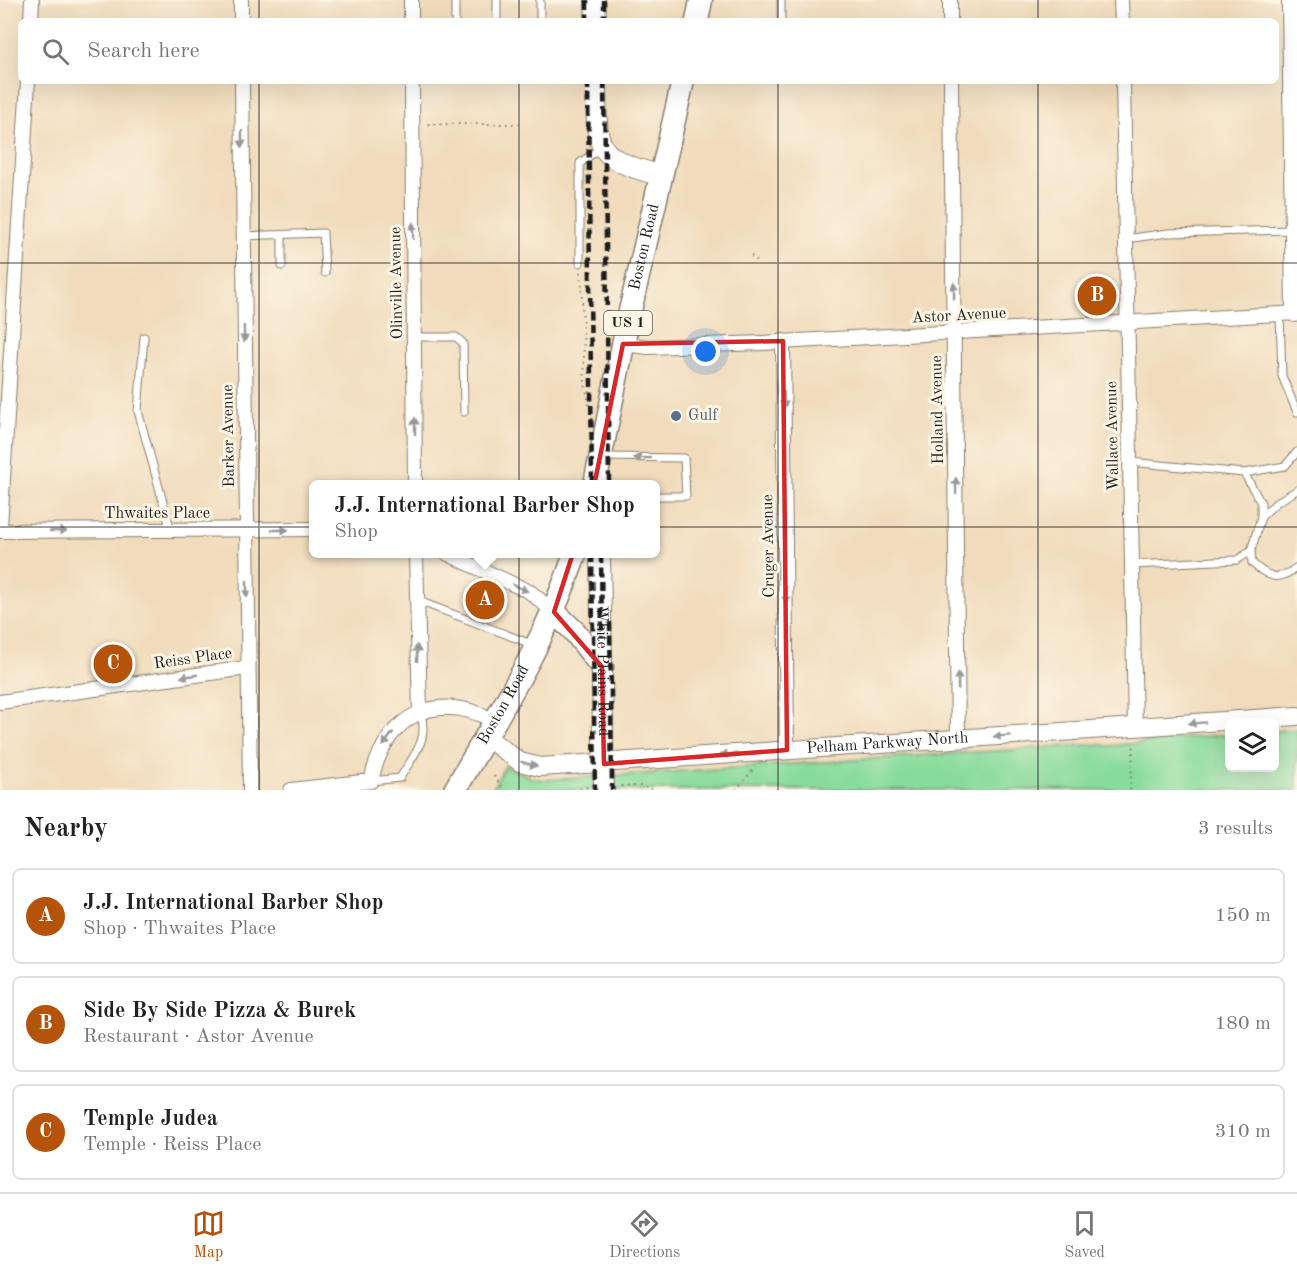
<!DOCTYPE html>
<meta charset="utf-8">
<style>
:root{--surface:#fff;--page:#f6f6f6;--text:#222;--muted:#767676;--line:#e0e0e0;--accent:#b45309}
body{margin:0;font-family:"Old Standard TT",serif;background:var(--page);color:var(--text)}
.controls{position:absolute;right:18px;bottom:18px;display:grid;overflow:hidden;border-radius:9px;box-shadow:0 6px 24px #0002}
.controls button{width:54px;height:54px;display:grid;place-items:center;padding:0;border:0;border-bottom:2px solid var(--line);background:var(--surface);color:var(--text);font:30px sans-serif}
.you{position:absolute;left:706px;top:352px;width:21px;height:21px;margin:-15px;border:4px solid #fff;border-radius:50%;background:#1a73e8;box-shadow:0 0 0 9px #1a73e833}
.badge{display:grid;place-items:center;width:39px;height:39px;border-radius:50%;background:var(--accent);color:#fff;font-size:20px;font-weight:700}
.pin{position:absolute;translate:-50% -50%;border:3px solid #fff;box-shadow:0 2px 6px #0006}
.popup{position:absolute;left:309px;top:480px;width:351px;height:78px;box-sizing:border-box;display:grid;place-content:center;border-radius:9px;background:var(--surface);filter:drop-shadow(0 2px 4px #0005);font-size:20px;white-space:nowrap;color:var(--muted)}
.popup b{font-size:22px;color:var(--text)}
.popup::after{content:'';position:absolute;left:50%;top:100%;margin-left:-12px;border:12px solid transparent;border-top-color:var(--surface)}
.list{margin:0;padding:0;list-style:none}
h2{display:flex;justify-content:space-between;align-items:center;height:78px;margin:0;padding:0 24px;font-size:26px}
h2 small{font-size:20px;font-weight:400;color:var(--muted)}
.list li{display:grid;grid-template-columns:39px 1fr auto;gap:18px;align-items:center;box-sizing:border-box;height:96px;margin:0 12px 12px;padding:0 12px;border:2px solid var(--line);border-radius:9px}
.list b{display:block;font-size:22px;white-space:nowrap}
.list p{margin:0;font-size:20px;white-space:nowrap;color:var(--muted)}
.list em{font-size:20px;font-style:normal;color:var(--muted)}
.icon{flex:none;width:33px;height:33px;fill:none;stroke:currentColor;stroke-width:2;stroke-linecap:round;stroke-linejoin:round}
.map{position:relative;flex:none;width:1297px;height:790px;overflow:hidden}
.search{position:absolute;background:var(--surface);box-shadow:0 6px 24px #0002;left:18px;right:18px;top:18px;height:66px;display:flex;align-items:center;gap:15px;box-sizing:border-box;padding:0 21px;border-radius:9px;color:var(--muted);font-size:22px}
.sheet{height:402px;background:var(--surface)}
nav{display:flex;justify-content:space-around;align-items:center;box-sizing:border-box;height:84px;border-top:2px solid var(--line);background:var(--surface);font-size:16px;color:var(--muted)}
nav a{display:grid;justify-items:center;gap:3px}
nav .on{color:var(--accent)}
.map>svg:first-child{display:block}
.green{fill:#89db9c;stroke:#527c5c;stroke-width:1.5}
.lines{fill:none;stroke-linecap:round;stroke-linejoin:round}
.service-casing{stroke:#867c6c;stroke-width:9}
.minor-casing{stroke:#867c6c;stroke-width:16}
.tertiary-casing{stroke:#867c6c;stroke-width:20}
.secondary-casing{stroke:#867c6c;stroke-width:22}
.primary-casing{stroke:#867c6c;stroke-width:25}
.path{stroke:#867c6c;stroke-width:2;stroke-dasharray:1.5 4.5;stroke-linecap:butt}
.service{stroke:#fff;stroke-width:7}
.minor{stroke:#fff;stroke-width:14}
.tertiary{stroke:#fff;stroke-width:18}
.secondary{stroke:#fff;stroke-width:20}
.primary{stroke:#fff;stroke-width:22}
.rail{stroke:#1c1c1c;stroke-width:4.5;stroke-dasharray:9 4.5;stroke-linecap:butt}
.oneway{fill:#999}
.marked{fill:none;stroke:#d62828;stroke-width:4.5;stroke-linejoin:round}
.grid{fill:none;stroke:#1c1c1c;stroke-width:1.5;stroke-opacity:0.55}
.service-dot{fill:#5c6f8a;stroke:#fcf5e5;stroke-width:2}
.labels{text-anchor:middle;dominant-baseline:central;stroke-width:6;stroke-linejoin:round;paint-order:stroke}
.shield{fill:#fcf5e5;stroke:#5f5d58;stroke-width:1.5}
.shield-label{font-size:15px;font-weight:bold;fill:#1c1c1c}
.street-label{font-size:16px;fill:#1c1c1c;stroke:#fcf5e5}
.service-label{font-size:16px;fill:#4e5e75;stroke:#fcf5e5;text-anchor:start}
</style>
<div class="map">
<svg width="1297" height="790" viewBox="0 0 1297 790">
<rect width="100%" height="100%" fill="#fcf5e5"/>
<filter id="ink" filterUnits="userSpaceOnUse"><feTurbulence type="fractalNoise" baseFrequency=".0167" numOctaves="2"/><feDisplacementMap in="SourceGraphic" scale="12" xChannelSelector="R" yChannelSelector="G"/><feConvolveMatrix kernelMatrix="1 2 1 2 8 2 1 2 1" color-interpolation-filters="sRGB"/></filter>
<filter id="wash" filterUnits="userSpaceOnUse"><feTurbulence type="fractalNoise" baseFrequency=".008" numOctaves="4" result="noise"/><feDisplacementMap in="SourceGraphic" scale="24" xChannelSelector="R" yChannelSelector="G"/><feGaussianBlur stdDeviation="1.35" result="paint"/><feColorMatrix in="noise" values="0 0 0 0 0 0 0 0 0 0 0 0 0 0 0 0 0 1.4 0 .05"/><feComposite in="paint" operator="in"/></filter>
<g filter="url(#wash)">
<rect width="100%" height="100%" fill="#f1dbbc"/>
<!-- green -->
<path class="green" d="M1297,729V790H492L505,766L532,778L546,780C730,769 916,755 1100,744L1107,746L1229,734L1230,768H1274L1275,731Z"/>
</g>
<g filter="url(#ink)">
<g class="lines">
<defs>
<g id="service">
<path d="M455,0V21"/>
<path d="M497,0V21"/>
<path d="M540,0V21"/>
<path d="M781,0V21"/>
<path d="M282,235V266"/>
<path d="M243,236L323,233L325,273"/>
<path d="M1126,239L1168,233L1294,230"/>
<path d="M580,263V163L602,147"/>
<path d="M1280,314L1282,376L1297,412"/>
<path d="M144,337L138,411L171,531"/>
<path d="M414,337H456L463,343L464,412"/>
<path d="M604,457L684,458L686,496H656"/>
<path d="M1130,462L1244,473L1285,466L1297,452"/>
<path d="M1261,517L1277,502L1297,490"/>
<path d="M1251,551L1252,563C1269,578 1278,582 1297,567"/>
<path d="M1132,565L1237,560L1251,551L1261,517V503L1244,473"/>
<path d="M416,600L534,645"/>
<path d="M371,781L400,778C414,754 430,740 420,712"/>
</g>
<g id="minor">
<path d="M241,0V21"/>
<path d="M411,0V21"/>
<path d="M950,0V21"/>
<path d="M1121,0L1122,21"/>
<path d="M31,21L32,0"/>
<path d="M242,81L250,790"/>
<path d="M412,81L415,484"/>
<path d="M951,81L958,739"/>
<path d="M1123,81L1135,727"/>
<path d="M783,341L787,750"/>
<path d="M623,344L648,347L763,343L1297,313"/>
<path d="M0,527L28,81"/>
<path d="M0,531L314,529"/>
<path d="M416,554L420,712"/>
<path d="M448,554L530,592L554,612"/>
<path d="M0,702L247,668"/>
<path d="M291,790L371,781C386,715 434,690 495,721"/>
</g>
<g id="tertiary">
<path d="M1291,0L1295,313"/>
<path id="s1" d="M486,737L520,762L540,767L1297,716"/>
</g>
<g id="secondary">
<path d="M595,0L596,21"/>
<path d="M596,81C597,150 592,157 662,176"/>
<path id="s2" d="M600,554L604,790"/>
</g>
<g id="primary">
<path d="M697,21L701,0"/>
<path id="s3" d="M595,484L628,320L683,81"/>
<path d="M554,612L574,631L602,667"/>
<path id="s4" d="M455,790C499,713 547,639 575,554"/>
</g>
</defs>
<!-- service casing -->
<use href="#service" class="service-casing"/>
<!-- minor casing -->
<use href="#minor" class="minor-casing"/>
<!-- tertiary casing -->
<use href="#tertiary" class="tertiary-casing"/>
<!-- secondary casing -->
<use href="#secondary" class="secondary-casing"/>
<!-- primary casing -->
<use href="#primary" class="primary-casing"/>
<!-- path -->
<g class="path">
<path d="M428,124H523"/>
<path d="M751,256L759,262"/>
<path d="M581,272L585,384L590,409"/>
<path d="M494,776L504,790"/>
<path d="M621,786H641L654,790"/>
<path d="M574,790L588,787"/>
<path d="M736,790L753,770"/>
<path d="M1130,790L1134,742"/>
</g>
<!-- service -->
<use href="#service" class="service"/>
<!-- minor -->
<use href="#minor" class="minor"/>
<!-- tertiary -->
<use href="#tertiary" class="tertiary"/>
<!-- secondary -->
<use href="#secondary" class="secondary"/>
<!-- primary -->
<use href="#primary" class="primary"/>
<!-- rail -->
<g class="rail">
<path d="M587,0V21"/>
<path d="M604,0V21"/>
<path d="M588,81L592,484"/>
<path d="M604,81L609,484"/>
<path d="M592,554L595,790"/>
<path d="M601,554L602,637"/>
<path d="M610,622L612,790"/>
</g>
</g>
<!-- one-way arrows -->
<defs><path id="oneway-solid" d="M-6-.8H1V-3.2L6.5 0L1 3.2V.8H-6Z" transform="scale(1.5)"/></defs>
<g class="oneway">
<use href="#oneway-solid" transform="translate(242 139) rotate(89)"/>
<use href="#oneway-solid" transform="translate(413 231) rotate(-91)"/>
<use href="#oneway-solid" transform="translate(954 291) rotate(-91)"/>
<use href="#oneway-solid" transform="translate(244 334) rotate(89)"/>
<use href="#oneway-solid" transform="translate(784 400) rotate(89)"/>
<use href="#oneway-solid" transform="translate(415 426) rotate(-90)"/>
<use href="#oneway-solid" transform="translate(642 458) rotate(-179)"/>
<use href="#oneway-solid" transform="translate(956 486) rotate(-91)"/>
<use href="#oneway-solid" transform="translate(280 530) rotate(-1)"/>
<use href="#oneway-solid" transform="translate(58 531)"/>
<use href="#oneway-solid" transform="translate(520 588) rotate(25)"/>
<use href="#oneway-solid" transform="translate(247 589) rotate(90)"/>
<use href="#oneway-solid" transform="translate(786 595) rotate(89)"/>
<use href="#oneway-solid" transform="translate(417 653) rotate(-91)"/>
<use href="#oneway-solid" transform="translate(189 676) rotate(172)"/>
<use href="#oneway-solid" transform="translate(958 681) rotate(-91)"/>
<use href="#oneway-solid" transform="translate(1197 723) rotate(176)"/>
<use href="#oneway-solid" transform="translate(1002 736) rotate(176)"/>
<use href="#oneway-solid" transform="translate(388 739) rotate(126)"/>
<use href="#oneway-solid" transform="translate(729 754) rotate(176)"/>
<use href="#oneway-solid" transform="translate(529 764) rotate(15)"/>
</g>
</g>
<!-- marked area -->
<path class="marked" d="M783,341L787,750L604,764L602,667L554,612L593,491L623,344Z"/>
<!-- grid -->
<path class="grid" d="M259,0V21M519,0V21M778,0V21M1038,0V21M259,81V790M519,81V790M778,81V790M1038,81V790M0,263H1297M0,527H1297"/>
<!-- markers -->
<circle class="service-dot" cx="676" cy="416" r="6"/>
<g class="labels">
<!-- shield labels -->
<rect class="shield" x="604" y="311" width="48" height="24" rx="4.5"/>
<g class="shield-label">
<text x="628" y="323">US 1</text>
</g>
<!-- street labels -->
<g class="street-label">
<text stroke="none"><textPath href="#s3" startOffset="242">Boston Road</textPath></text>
<text transform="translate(397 283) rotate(-91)">Olinville Avenue</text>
<text transform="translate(959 316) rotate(-3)">Astor Avenue</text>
<text transform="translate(938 410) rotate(-91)">Holland Avenue</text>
<text transform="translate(229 436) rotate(-91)">Barker Avenue</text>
<text transform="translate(1113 436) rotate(-91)">Wallace Avenue</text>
<text x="157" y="514">Thwaites Place</text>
<text transform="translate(769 546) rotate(-91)">Cruger Avenue</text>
<text transform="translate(193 659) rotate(-8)">Reiss Place</text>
<text stroke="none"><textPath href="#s2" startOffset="117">White Plains Road</textPath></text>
<text stroke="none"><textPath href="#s4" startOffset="98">Boston Road</textPath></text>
<text stroke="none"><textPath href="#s1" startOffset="411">Pelham Parkway North</textPath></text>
</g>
<!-- service labels -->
<g class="service-label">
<text x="688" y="416">Gulf</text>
</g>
</g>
</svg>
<div class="controls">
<button><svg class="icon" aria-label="layers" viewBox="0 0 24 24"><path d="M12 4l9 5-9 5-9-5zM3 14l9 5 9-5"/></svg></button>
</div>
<div class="you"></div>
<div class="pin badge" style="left:485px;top:600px">A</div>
<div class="popup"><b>J.J. International Barber Shop</b>Shop</div>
<div class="pin badge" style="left:1097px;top:296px">B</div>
<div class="pin badge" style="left:113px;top:664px">C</div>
<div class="search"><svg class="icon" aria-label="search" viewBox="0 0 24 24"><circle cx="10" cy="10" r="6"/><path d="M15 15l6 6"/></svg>Search here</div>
</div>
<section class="sheet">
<h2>Nearby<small>3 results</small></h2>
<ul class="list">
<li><span class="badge">A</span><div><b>J.J. International Barber Shop</b><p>Shop · Thwaites Place</p></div><em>150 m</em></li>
<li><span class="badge">B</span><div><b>Side By Side Pizza &amp; Burek</b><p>Restaurant · Astor Avenue</p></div><em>180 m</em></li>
<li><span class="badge">C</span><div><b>Temple Judea</b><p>Temple · Reiss Place</p></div><em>310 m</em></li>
</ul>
</section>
<nav>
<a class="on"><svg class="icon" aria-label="map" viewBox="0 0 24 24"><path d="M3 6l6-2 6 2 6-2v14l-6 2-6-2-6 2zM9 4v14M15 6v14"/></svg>Map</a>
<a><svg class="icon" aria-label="directions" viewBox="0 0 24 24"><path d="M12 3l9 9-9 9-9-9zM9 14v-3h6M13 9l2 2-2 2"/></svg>Directions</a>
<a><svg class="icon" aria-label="saved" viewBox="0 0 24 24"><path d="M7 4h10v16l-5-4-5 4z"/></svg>Saved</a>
</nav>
